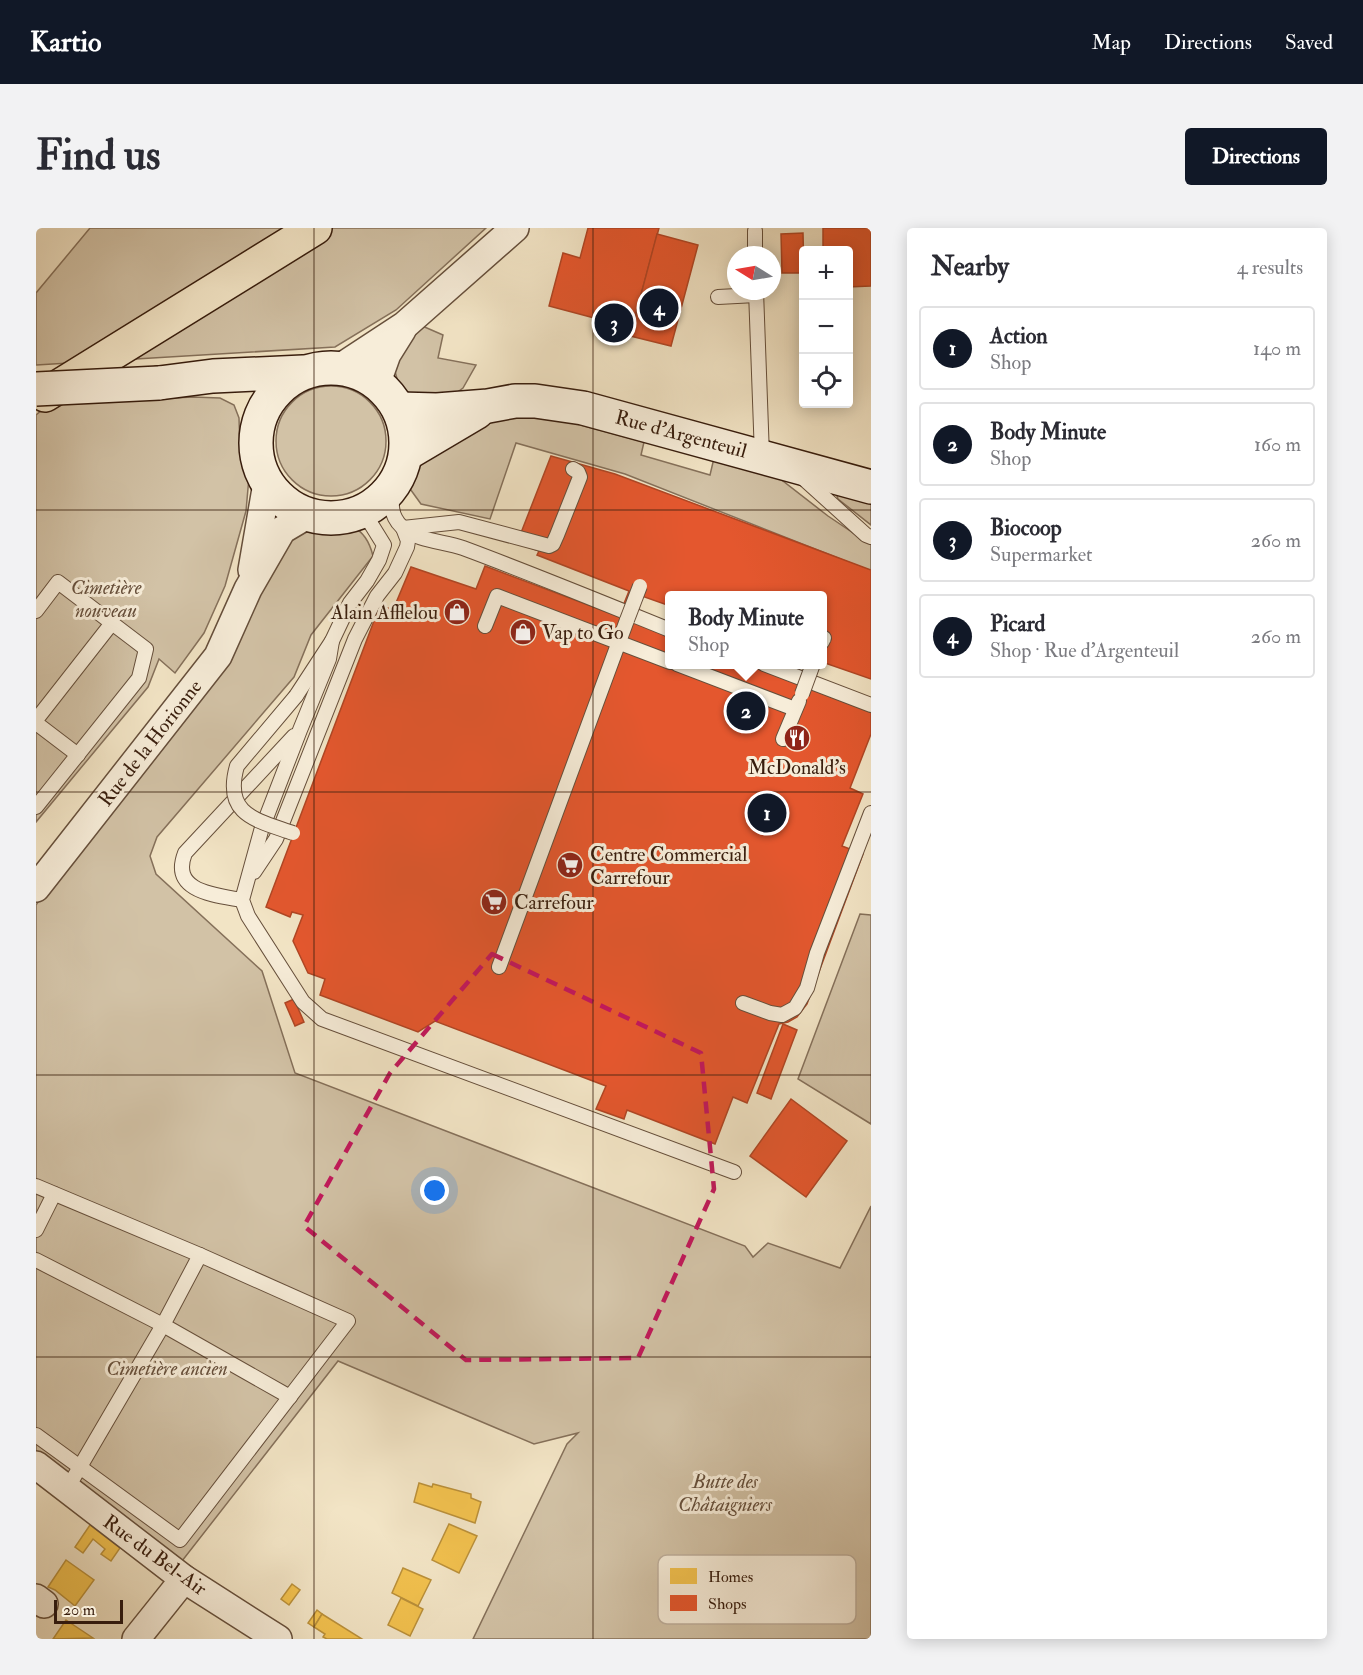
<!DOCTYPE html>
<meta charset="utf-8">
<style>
:root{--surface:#fff;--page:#f2f2f3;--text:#2b2b33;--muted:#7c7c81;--line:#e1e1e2;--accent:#111827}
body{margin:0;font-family:"IM FELL Double Pica",serif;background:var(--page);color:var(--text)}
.controls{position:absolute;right:18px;top:18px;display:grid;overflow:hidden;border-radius:6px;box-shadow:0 3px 15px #0003}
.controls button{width:54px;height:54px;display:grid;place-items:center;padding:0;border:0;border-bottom:2px solid var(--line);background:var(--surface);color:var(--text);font:30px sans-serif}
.compass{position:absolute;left:691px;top:18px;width:54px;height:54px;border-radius:50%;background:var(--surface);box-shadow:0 3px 15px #0003;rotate:281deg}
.scale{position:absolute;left:18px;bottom:15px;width:69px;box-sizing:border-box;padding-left:6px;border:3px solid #381d0d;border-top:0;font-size:16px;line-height:21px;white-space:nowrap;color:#381d0d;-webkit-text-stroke:4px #f7edd9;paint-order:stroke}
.you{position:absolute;left:399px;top:963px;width:21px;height:21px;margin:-15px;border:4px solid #fff;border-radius:50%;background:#1a73e8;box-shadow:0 0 0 9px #1a73e833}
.badge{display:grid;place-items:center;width:39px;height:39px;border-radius:50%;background:var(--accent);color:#fff;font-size:20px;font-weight:700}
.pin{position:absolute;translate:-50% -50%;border:3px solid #fff;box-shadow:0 2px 6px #0006}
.popup{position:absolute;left:629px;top:363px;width:162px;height:78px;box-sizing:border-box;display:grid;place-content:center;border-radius:6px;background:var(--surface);filter:drop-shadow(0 2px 4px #0005);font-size:20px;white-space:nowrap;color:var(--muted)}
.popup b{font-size:22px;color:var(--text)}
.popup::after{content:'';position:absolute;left:50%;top:100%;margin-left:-12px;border:12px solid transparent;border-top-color:var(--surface)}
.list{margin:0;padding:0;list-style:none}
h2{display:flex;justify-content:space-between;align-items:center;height:78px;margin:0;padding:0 24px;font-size:26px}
h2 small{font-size:20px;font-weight:400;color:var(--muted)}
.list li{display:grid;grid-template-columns:39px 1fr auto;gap:18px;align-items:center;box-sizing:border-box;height:84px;margin:0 12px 12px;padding:0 12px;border:2px solid var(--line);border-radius:6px}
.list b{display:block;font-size:22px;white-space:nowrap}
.list p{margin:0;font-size:20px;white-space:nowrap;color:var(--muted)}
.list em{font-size:20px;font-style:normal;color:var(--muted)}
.icon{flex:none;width:33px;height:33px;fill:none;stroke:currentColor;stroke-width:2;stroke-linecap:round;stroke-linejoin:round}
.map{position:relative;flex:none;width:835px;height:1411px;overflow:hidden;border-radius:6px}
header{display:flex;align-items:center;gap:36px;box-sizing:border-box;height:84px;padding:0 30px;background:var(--accent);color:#fff}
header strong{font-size:28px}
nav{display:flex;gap:33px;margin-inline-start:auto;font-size:21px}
.intro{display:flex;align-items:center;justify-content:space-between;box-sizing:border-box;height:144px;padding:0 36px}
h1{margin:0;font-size:42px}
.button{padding:15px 27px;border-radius:6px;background:var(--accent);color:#fff;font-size:21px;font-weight:700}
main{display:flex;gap:36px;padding:0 36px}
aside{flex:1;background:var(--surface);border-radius:6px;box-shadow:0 3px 15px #0003}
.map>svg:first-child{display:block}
.green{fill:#d2c2a6;stroke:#85705a;stroke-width:1.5}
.homes{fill:#f2c14e;stroke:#ba903a;stroke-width:1.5}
.shops{fill:#e4572e;stroke:#b04624;stroke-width:1.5}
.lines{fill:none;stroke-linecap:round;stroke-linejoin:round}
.lane-casing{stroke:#664f3b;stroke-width:16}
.street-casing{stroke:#664f3b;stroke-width:30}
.secondary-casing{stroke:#381d0d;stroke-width:36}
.highway-casing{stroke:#381d0d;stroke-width:36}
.lane{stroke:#f7edd9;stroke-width:14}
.street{stroke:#f7edd9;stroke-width:27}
.secondary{stroke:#f7edd9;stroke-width:33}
.highway{stroke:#f2e4c5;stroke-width:33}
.lane-bridge-casing{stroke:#664f3b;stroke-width:16;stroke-linecap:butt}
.secondary-bridge-casing{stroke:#381d0d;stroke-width:36;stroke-linecap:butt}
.lane-bridge{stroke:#f7edd9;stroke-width:14}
.secondary-bridge{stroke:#f7edd9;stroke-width:33}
.marked{fill:none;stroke:#c2185b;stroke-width:4.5;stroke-dasharray:12 8;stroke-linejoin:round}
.grid{fill:none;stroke:#381d0d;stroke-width:1.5;stroke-opacity:0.55}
.labels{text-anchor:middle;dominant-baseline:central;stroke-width:6;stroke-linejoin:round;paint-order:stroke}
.street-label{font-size:20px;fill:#381d0d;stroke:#f7edd9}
.park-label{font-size:20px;font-style:italic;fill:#664f3b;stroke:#f7edd9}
.poi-label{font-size:20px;fill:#381d0d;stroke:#f7edd9;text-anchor:start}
.key{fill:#f7edd9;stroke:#beaf9c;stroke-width:1.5}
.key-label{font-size:16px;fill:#381d0d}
</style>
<header>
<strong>Kartio</strong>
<nav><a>Map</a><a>Directions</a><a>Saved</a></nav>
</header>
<div class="intro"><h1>Find us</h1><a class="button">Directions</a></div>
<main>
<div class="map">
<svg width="835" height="1411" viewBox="0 0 835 1411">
<rect width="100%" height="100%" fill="#f2e4c5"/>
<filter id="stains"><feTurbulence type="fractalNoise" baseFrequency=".00333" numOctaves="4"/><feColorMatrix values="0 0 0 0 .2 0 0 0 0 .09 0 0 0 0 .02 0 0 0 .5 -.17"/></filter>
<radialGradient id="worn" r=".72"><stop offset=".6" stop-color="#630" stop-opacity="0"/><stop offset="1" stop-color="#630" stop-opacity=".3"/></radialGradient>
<!-- green -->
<g class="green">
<path d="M54,0H450L360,82L299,119L0,137V65Z"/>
<path d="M384,97L407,107L402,130L440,137L427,160L409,173L379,171L364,162L356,132Z"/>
<circle cx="295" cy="213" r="55"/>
<path d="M157,169L184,170L198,177L203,190L204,221L213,249L210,283L189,358L168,405L139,445L123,431L112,459L0,594V187L13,176Z"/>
<path d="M511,188L608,214L605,227L674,247L678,230L743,250L792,288L835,317V343L589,246L480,215L454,291L385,276L372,258L374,244L392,217L457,190Z"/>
<path d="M800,265L835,274V297L802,271Z"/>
<path d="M266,296C299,297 327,287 337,328L275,407L258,449L121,609L114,628L120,646L226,743L259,845L709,1018L717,1029L732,1015L804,1040L835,978V1411H437L531,1216L542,1205L498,1216L302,1133L146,1333L0,1223V677L239,323Z"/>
<path d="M824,686L835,687V896L762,851Z"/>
</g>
<!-- homes -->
<g class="homes">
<path d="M383,1255L396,1259L397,1256L435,1266V1270L445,1274L439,1295L378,1274Z"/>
<path d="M413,1296L441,1308L423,1345L396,1332Z"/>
<path d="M54,1297L84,1320L75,1333L65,1326L69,1321L57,1311L47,1325L39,1319Z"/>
<path d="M30,1332L58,1352L39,1378L19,1362L12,1359Z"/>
<path d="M367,1340L395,1352L382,1378L356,1365Z"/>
<path d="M256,1356L264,1362L253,1377L245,1371Z"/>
<path d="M365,1370L387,1381L374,1408L352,1397Z"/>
<path d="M281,1382L286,1386L278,1399L272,1395Z"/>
<path d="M286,1386L326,1411H291L287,1409L289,1406L278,1399Z"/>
<path d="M30,1392L57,1410L17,1411Z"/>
</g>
<!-- shops -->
<g class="shops">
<path d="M552,0H623L596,100L513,78L527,25L544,30Z"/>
<path d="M787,0H835V58L812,59V22H787Z"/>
<path d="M767,5L768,45H746L745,6Z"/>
<path d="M621,6L662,17L635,118L594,108Z"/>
<path d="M515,228L579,246L835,342V451L786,434V368H634V378L606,368L583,388L593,363L501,327L503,323L481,315Z"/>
<path d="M449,338L634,408V436H710L835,484V506L814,560L827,566L806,618L827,626L771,776L761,789L752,794L743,796L711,875L697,869L679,916L591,882L588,891L560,881L570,858L399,793L382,804L284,767L289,751L272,745L257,713L267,687L256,684L254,689L230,679L344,377L357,382L375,339L440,361Z"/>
<path d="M258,771L268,794L259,798L249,775Z"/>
<path d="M747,796L761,802L735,871L721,865Z"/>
<path d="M755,871L811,913L770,969L714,928Z"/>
</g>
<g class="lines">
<defs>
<g id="lane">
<path d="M719,3V27"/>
<path d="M720,63L726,228"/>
<path d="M682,69L720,67"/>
<path d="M767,250L830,307L835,309"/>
<path d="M360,253C355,270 352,286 366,299C382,314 409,313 427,320C497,346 565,374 634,402"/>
<path d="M0,383L22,354L110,421L103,450L0,579"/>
<path d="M449,398L461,368L634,434"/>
<path d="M296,413L293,431L264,502L225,603L206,672L212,688L267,774L286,791L698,944"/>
<path d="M786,414L788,410"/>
<path d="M641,436L759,481"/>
<path d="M728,436L835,477"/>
<path d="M260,468L296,413L314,375L331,353L343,332L348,317L327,283"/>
<path d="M0,492L76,395"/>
<path d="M0,495L42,527"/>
<path d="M747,511L763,473"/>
<path d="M218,644L240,611L319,411L341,368L359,345L371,319L372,313L367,300L423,294L513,318L517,316L521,307L544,249L542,244L537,241"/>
<path d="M206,672C179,667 134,664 149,625L258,508"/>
<path d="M463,739L591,392"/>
<path d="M707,775L734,785L746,787L759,780L771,760L781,725L835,585"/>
<path d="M0,958L164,1027L312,1093L144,1312L0,1207"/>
<path d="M0,1002L18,966"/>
<path d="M0,1032L127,1097L254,1169"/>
<path d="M31,1261L127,1097L164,1027"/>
</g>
<g id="street">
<path d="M305,139L369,97L479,0"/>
<path d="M341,154L351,126L366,102"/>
<path d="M216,342L231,255"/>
<path d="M0,660L182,428L212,361L246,302L273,286"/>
<path d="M0,1237L148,1351L242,1411"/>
<path d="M0,1370L8,1376"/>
<path d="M100,1411L148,1351"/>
</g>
<g id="secondary">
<circle cx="295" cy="215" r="75"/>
<path d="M123,155L177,148L267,144"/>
<path d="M363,181L401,182L452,178L479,173H499L547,180L835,259"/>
<path d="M370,226L441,184"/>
</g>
<path id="highway" d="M9,167L279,0"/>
</defs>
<!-- lane casing -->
<use href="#lane" class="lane-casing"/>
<!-- street casing -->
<use href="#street" class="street-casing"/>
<!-- secondary casing -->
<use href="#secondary" class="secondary-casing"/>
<!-- highway casing -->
<use href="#highway" class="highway-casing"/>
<!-- lane -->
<use href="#lane" class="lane"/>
<!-- street -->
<use href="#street" class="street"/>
<!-- secondary -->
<use href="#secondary" class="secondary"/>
<!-- highway -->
<use href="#highway" class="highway"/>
<defs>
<g id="lane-bridge">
<path d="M591,392L604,358"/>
<path d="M766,466L777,436"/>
<path d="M257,605C220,592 187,587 201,538L260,468"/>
</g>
<path id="secondary-bridge" d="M0,161L123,155"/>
</defs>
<!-- lane-bridge casing -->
<use href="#lane-bridge" class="lane-bridge-casing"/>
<!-- secondary-bridge casing -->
<use href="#secondary-bridge" class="secondary-bridge-casing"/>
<!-- lane-bridge -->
<use href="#lane-bridge" class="lane-bridge"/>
<!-- secondary-bridge -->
<use href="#secondary-bridge" class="secondary-bridge"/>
</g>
<!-- marked area -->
<path class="marked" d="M456,726L665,825L678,961L602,1130L430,1132L268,998L354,845Z"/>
<!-- grid -->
<path class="grid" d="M278,0V1411M557,0V1411M0,282H835M0,564H835M0,847H835M0,1129H835"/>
<!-- icons -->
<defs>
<symbol id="shop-disc" viewBox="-11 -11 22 22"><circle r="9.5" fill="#8f2418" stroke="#f7edd9"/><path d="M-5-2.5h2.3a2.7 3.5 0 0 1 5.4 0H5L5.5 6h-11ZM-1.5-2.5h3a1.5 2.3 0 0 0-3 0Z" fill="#fff"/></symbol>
<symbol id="restaurant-disc" viewBox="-11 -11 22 22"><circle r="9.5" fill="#8f2418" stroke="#f7edd9"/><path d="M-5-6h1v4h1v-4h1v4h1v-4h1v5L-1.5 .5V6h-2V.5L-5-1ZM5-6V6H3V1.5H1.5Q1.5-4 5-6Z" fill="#fff"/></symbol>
<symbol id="supermarket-disc" viewBox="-11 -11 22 22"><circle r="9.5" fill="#8f2418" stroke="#f7edd9"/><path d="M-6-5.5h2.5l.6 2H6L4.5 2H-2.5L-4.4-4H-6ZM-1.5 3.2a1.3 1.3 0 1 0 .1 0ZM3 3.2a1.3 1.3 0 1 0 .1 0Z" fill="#fff"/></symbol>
</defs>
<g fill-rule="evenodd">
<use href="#shop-disc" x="406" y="369" width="30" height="30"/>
<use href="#shop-disc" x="472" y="389" width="30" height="30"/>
<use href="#restaurant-disc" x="746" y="495" width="30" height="30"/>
<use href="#supermarket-disc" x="519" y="622" width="30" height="30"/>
<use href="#supermarket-disc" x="443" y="659" width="30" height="30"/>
</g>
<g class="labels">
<!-- street labels -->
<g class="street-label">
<text transform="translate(645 206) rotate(15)">Rue d'Argenteuil</text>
<text transform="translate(114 515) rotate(-52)">Rue de la Horionne</text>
<text transform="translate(119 1327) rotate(36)">Rue du Bel-Air</text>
</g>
<!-- park labels -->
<g class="park-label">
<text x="70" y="359">Cimetière<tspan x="70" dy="23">nouveau</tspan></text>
<text x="131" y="1140">Cimetière ancien</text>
<text x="689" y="1253">Butte des<tspan x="689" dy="23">Châtaigniers</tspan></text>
</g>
<!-- poi labels -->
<g class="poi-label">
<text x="402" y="384" text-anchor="end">Alain Afflelou</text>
<text x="506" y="404">Vap to Go</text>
<text x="761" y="539" text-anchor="middle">McDonald's</text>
<text x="554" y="626">Centre Commercial<tspan x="554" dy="23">Carrefour</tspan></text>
<text x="478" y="674">Carrefour</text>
</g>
</g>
<!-- legend -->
<rect x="622" y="1327" width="198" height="69" rx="9" class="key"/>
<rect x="634" y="1340" width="27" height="16" fill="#f2c14e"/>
<rect x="634" y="1367" width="27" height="16" fill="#e4572e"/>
<g class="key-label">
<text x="672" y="1354">Homes</text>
<text x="672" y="1381">Shops</text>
</g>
<rect width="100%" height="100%" filter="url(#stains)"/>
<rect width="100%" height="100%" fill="url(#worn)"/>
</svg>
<div class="controls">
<button>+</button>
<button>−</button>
<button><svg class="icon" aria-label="locate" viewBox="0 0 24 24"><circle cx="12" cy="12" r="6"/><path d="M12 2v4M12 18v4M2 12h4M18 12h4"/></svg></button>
</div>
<svg class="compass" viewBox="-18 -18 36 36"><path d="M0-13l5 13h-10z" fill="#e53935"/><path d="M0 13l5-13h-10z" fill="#7c7c81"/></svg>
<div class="scale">20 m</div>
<div class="you"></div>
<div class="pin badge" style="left:731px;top:585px">1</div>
<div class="pin badge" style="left:710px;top:483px">2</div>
<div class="popup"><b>Body Minute</b>Shop</div>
<div class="pin badge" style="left:578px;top:95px">3</div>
<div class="pin badge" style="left:623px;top:80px">4</div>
</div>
<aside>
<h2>Nearby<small>4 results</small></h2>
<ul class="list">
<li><span class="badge">1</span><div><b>Action</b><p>Shop</p></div><em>140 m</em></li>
<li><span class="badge">2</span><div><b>Body Minute</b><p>Shop</p></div><em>160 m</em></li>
<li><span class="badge">3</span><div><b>Biocoop</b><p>Supermarket</p></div><em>260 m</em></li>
<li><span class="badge">4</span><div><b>Picard</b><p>Shop · Rue d'Argenteuil</p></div><em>260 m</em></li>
</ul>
</aside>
</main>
